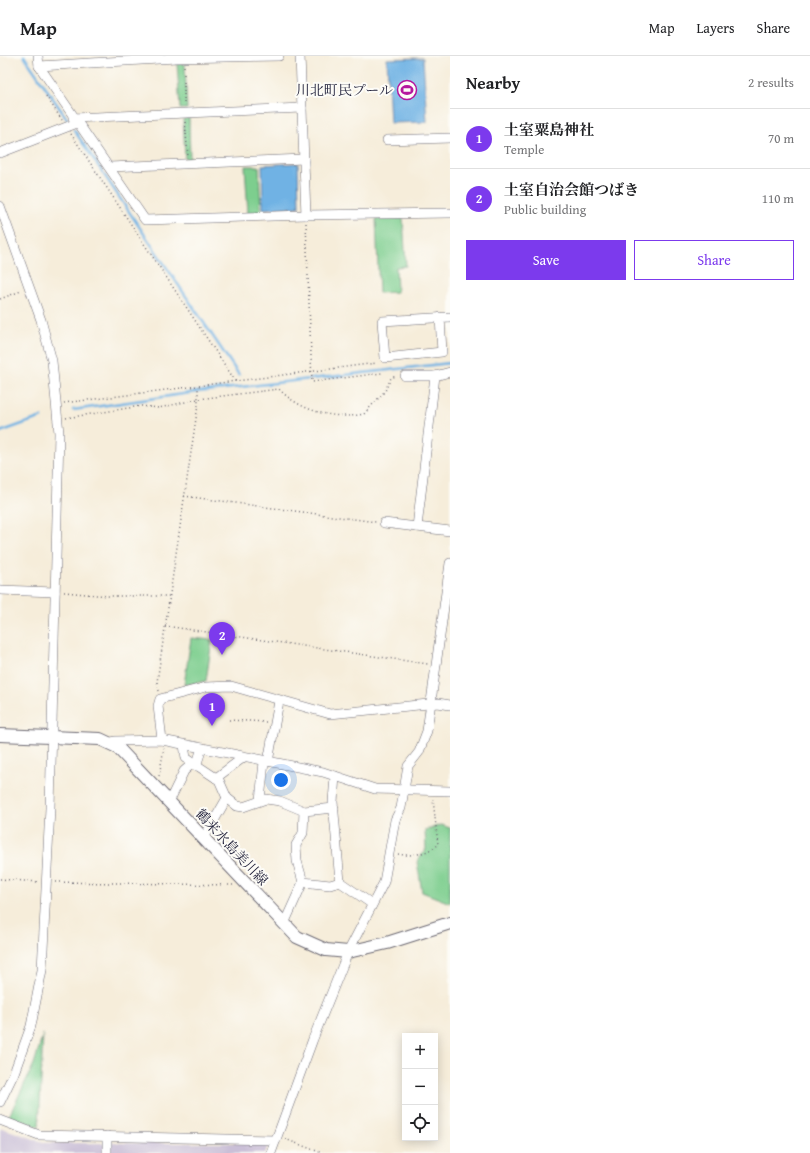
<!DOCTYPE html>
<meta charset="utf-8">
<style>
:root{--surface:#fff;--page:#f2f2f2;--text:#202124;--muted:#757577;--line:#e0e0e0;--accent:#7c3aed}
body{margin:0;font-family:"Gentium Book Plus","Noto Serif JP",serif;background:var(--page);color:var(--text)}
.controls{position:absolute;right:12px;bottom:12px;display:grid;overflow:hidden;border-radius:0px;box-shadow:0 2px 10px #0003}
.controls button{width:36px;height:36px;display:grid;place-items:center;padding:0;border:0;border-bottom:1px solid var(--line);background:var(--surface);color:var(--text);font:20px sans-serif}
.you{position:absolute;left:281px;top:724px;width:14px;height:14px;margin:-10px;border:3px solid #fff;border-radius:50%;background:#1a73e8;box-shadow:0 0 0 6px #1a73e833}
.badge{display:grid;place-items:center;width:26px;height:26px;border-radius:50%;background:var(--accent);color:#fff;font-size:13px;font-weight:700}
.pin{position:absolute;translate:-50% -33px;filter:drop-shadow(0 1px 2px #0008)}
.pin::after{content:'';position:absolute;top:21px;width:14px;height:12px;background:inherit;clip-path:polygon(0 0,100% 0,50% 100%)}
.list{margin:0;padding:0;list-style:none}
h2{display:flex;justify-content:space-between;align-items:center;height:52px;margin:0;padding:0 16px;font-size:17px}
h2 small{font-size:13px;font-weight:400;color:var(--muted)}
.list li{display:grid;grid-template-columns:26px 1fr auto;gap:12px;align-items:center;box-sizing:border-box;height:60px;padding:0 16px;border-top:1px solid var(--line)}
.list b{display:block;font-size:15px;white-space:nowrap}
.list p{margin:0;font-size:13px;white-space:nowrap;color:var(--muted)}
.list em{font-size:13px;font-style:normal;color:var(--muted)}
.actions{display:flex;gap:8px;padding:12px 16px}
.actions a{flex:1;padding:9px 0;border:1px solid var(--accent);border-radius:0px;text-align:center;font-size:14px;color:var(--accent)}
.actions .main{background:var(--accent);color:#fff}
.icon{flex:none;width:22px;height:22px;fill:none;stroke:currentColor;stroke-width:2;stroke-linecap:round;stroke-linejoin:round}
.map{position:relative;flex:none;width:450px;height:1097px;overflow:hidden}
header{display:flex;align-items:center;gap:24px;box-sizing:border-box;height:56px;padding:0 20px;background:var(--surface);border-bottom:1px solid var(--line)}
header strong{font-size:19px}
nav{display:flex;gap:22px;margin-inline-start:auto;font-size:14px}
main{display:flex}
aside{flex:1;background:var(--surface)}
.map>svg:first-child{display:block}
.industrial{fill:#cabfd7}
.green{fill:#7dce8e;stroke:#507864}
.water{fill:#6fb2e4;stroke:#486a90}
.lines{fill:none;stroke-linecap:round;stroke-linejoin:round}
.stream{stroke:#6fb2e4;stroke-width:2.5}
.minor-casing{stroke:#6c6973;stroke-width:10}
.major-casing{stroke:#6c6973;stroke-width:14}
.path{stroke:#6c6973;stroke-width:1.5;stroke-dasharray:1 3;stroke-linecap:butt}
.minor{stroke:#fff;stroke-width:9}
.major{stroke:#fff;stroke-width:12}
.labels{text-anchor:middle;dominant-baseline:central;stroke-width:4;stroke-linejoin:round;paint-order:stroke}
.poi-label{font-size:14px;fill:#22223b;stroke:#fdfcf7;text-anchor:end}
.street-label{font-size:14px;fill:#22223b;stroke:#fdfcf7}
</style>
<header>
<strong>Map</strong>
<nav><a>Map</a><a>Layers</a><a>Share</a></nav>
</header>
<main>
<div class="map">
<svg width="450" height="1097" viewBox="0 0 450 1097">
<rect width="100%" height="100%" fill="#fdfcf7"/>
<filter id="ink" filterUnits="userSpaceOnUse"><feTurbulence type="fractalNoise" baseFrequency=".025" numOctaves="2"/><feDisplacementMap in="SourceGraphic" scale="8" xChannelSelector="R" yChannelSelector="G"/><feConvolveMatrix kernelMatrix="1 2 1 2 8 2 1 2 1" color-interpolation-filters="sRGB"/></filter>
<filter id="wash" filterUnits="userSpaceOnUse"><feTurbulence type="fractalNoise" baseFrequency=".012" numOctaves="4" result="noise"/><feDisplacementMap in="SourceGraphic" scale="16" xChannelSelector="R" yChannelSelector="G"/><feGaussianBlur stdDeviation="0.9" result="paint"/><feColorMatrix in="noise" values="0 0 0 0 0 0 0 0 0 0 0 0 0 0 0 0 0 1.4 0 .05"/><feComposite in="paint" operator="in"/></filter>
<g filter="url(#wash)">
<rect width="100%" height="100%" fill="#f6edda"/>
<!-- industrial -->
<path class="industrial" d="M2,1072L46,1087H269L265,1097H0V1074Z"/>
<!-- green -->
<g class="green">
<path d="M177,8H185L187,53H180Z"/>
<path d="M189,62L190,103H185L183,63Z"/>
<path d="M245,110H259L261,156L248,158Z"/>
<path d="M403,162L406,210L396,211L397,236L379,237L376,163Z"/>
<path d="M191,582L212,584L206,625L184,629Z"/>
<path d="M441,769L450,772V847L422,836L417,806L426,793L425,774Z"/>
<path d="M43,978L39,1071L9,1060L34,1008Z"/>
</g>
<!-- water -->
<g class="water">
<path d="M423,2L427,66L390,67L387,3Z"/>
<path d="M298,107L299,151L263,153L262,109Z"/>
</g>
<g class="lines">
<!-- stream -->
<g class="stream">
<path d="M24,0L67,63"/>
<path d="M74,74L239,319"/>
<path d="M73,354L197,336L450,307"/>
<path d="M0,376L42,361"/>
</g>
</g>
</g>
<g filter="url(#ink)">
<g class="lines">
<defs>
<g id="minor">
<path d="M38,0L39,10L145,164L306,159L450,157"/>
<path d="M300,0L306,159"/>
<path d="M39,10L176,2L279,0"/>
<path d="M73,62L302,52"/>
<path d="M387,84L450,82"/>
<path d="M0,97L77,67"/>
<path d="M109,111L304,103"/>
<path d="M0,150L41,264L52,305L59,377L50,752L42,914L31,970L14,1017L0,1046"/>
<path d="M440,261L442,296L385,302L382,265L450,261"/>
<path d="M405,320H435L450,316"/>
<path d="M384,467L450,475"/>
<path d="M417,471L435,320"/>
<path d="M0,534L55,536"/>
<path d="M162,684L158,650L160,643L206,631L231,630L330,658L438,647L450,649"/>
<path d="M109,687L115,685L162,684L323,716L375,733L450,735"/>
<path d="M184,689L186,702L219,724L227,742L237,750L243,751L266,743L280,745L304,755L334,752"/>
<path d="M268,706L279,645"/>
<path d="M196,710L202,692"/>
<path d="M335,720L333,746L340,826L372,848"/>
<path d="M216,722L244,701"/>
<path d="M260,744L264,706"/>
<path d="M169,746L184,715L193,707"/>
<path d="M204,782L227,742"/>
<path d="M303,826L297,805L296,789L303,777L304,755"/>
<path d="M284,868L303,826L330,829L340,826"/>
<path d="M0,1064L39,1079L276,1084"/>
<path d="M107,1097V1080"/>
<path d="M271,1097L313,983L348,896L384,826L395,764L401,752L408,710L419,696L427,675L450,507"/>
</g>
<path id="major" d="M0,679L100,683L117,691L297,881L326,894L348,896L387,887L450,867"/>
</defs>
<!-- minor casing -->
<use href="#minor" class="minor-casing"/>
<!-- major casing -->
<use href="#major" class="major-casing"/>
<!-- path -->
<g class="path">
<path d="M184,10V48"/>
<path d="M46,40L62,64"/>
<path d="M185,66L188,100"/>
<path d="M71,78L236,326"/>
<path d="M306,167L312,326L382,317"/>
<path d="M0,243L21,235"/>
<path d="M64,347L377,307"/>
<path d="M66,362L141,350L159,352L198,343L279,333C299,354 331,363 359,359L364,358L385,335L391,322L396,320"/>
<path d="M184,440L376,466"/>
<path d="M64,536L108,540H170"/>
<path d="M165,570L428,608"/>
<path d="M159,635L157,626L198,349V330"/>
<path d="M229,664L267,666"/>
<path d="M159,720L164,692"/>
<path d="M398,798C411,801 428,797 438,789L433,743"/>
<path d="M0,823L38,826"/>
<path d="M56,826L234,829"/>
<path d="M285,1083L322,1097"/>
</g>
<!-- minor -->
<use href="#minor" class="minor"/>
<!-- major -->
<use href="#major" class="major"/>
</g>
</g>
<!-- icons -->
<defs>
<symbol id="stadium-ring" viewBox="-11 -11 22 22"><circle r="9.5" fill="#fdfcf7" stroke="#b5179e" stroke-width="1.5"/><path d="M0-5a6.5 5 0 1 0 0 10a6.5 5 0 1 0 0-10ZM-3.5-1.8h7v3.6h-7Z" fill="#b5179e"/></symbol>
</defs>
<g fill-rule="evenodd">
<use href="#stadium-ring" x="396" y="23" width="22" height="22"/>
</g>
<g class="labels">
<!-- poi labels -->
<g class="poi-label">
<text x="393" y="34">川北町民プール</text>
</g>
<!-- street labels -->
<g class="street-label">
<text transform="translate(232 791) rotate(47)">鶴来水島美川線</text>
</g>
</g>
</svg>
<div class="controls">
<button>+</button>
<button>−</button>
<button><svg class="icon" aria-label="locate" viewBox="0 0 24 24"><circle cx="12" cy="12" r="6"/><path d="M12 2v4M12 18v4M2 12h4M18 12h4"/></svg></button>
</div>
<div class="you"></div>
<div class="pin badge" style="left:212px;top:670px">1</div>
<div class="pin badge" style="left:222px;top:599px">2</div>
</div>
<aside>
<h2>Nearby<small>2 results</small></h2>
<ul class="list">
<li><span class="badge">1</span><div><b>土室粟島神社</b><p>Temple</p></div><em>70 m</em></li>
<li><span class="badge">2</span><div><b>土室自治会館つばき</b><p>Public building</p></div><em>110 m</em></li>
</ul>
<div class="actions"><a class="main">Save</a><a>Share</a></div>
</aside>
</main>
